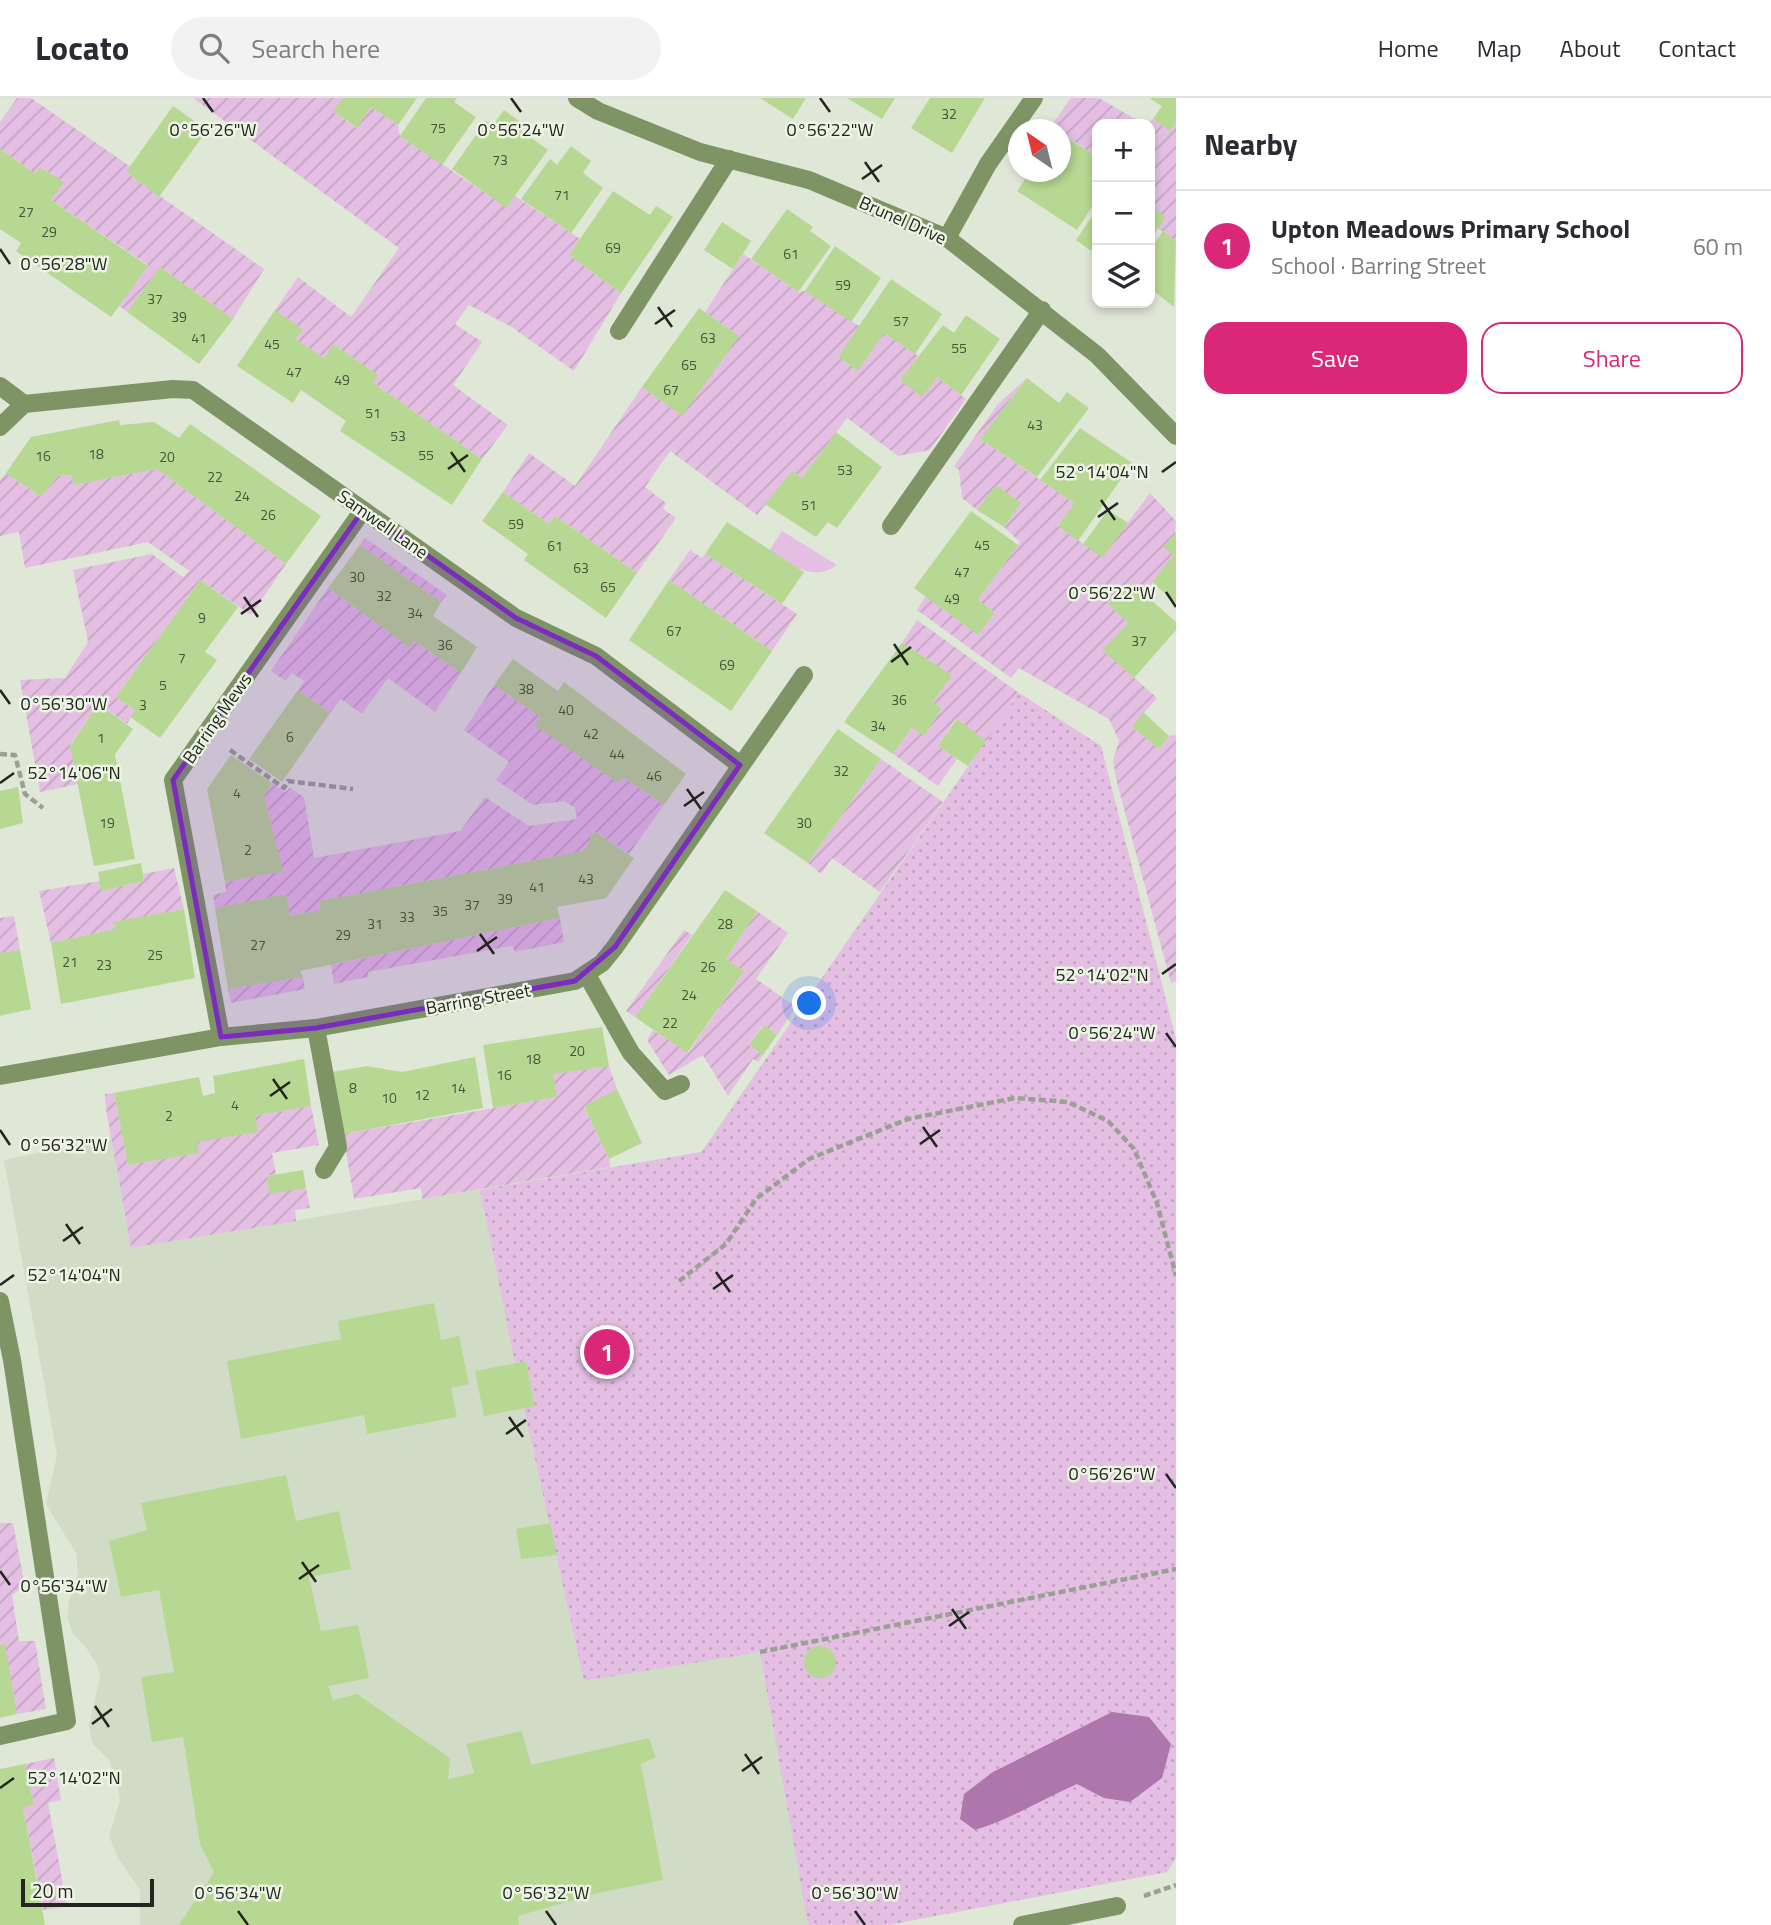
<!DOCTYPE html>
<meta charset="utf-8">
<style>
:root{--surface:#fff;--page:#f2f2f3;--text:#2b2b33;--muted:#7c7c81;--line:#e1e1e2;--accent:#db2777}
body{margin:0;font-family:"Titillium Web",sans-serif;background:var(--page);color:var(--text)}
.controls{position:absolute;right:21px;top:21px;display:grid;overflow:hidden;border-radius:14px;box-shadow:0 4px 10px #0003}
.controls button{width:63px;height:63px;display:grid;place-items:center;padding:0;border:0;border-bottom:2px solid var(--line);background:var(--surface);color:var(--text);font:35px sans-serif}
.compass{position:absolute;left:1008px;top:21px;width:63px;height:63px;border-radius:50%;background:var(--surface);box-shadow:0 4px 10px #0003;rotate:325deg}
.scale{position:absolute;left:21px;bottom:18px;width:133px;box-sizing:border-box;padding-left:7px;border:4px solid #232620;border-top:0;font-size:19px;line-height:24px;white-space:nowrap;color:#232620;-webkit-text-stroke:5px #ecf4e4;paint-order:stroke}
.you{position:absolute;left:810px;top:906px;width:24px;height:24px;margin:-18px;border:5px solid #fff;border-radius:50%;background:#1a73e8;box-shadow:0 0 0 10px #1a73e833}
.badge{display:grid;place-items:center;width:46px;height:46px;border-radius:50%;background:var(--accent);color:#fff;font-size:23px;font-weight:700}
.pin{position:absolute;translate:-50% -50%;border:4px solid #fff;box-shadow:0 2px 7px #0006}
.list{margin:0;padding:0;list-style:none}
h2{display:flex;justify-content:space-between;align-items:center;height:91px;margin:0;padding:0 28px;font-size:30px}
h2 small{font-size:23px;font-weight:400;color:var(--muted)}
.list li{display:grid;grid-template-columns:46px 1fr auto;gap:21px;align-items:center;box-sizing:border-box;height:112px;padding:0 28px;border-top:2px solid var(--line)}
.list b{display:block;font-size:26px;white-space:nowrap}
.list p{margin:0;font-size:23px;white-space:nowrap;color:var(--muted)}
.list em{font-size:23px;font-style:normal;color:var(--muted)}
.actions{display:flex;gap:14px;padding:21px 28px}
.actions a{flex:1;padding:16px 0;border:2px solid var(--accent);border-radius:21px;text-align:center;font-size:24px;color:var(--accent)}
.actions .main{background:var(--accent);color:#fff}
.icon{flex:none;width:38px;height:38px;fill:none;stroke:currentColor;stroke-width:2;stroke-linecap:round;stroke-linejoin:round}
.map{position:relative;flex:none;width:1176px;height:1827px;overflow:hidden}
header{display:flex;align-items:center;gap:42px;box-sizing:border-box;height:98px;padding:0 35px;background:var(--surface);border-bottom:2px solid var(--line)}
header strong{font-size:33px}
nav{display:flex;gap:38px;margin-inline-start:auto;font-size:24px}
.search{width:490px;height:63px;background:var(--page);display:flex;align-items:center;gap:18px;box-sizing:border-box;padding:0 24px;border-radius:38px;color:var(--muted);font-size:26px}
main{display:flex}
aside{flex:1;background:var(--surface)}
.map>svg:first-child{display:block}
.built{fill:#d1dcc6}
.grass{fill:#e4bfe3}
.park{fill:url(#park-dots)}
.garden{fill:url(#garden-furrows)}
.water{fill:#ad76ac}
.building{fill:#b7d892}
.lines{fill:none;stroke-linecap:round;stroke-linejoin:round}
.path{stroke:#9aa094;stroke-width:4.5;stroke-dasharray:7 3.5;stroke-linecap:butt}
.lane{stroke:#7e9465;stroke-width:18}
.street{stroke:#7e9465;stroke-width:18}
.marked{fill:#7b2cbf;fill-opacity:0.2;stroke:#7b2cbf;stroke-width:5;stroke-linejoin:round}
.ticks{fill:none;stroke:#232620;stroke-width:2.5}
.labels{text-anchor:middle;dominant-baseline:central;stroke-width:5;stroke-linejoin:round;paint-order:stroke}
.number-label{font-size:14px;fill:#48523c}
.street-label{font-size:18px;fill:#232620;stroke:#ecf4e4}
.ticks-label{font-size:18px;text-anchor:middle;fill:#232620;stroke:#ecf4e4;stroke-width:5;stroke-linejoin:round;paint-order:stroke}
</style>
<header>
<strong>Locato</strong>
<div class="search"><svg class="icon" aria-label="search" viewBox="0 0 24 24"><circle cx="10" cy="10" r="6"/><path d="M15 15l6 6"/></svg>Search here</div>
<nav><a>Home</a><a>Map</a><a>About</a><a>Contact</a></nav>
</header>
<main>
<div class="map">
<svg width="1176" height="1827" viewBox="0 0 1176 1827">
<defs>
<pattern id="park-dots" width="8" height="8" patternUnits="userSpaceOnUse" patternTransform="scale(1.75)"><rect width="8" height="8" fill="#e4bfe3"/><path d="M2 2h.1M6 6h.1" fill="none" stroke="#c3a4c2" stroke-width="1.8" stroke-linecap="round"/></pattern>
<pattern id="garden-furrows" width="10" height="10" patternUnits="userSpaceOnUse" patternTransform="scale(1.75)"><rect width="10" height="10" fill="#e4bfe3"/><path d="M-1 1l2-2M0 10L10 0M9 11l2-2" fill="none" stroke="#c3a4c2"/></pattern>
</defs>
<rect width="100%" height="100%" fill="#dfe7d7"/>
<!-- built -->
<path class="built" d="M1019,595L1101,648L1176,941V1760L1167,1774L888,1827H140V1792L118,1760L109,1738L120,1703L117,1683L109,1662L92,1645L89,1627L100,1579L97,1567L87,1551L73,1536L68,1522V1506L78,1475L76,1455L46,1406L57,1357L4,1062L111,1039L132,1150L701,1054Z"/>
<!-- grass -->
<path class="grass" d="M782,433L837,467C812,485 791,466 769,453Z"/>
<!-- park -->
<path class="park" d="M1019,595L1101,648L1176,941V1760L1167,1774L888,1827H808L760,1554L584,1583L524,1310L535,1308L526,1263L515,1265L480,1092L702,1054Z"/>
<!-- garden -->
<g class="garden">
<path d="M17,0H31L131,69L127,75L264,171L233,221L160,169L127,214L119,208L148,167L51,102L63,84L41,69L35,76L0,51V24Z"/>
<path d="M193,0H343L334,14L356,30L371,9L398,27L400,38L506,109L515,98L580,141L569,157L621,195L574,273L510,228L469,207L455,226L482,244L453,287L508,327L482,361L373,285L377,277L333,246L324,260L295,241L302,232L275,212L298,179L351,219L399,150Z"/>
<path d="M1071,0H1099L1144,26H1097V59L1051,28Z"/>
<path d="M1153,21L1170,32L1176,24V143L1158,130L1165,119L1150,108V26H1147Z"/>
<path d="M743,156L798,194L805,193L859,228L838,259L858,273L884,235L918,258L901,282L937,279L966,301L930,352L898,358L847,320L802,380L792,373L757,417L670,353L645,389L666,405L663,411L676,420L637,475L555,418L549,426L503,394L529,355L575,388L642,289L682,317L738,238L705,214Z"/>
<path d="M1027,280L980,341L1074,405L1058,428L1102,459L1150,395L1176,423L1173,458L1144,496L1132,485L1108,506L1128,525L1103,552L1157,600L1132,629L1159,651L1169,638L1176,637V883L1171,885L1116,681L1113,662L1119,643L1109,621L1019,570L1011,580L917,512L926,498L978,537L995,515L978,502L1020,444L1004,429L1021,405L977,412L962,400L959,372L954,368L998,306Z"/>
<path d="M157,371L286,466L251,517L190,475L200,482L116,599L135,612L127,626L98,606L70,647L78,686L40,694L20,582L65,580L88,544L73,472L152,456L183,479L189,473L148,444L25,470L19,434L0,438V382L6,375L41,399L58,378L71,377L74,387Z"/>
<path d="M365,440L447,497L441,504L360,447Z"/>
<path d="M690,452L702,460L705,456L797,516L772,553L669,482Z"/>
<path d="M328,490L408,548L414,543L461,575L435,614L388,580L362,616L341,601L330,615L298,592L304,583L292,575L286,583L271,573Z"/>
<path d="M917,522L1019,595L986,643L956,621L938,648L957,661L938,688L893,656L912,630L924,637L942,610L933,604L952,577L902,545Z"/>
<path d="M494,587L540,619L535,627L618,685L623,679L664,707L629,756L594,733L584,753L319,803L320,812L290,818L286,796L215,810L213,797L226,794L225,784L282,773L264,698L272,685L285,694L290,690L304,699L314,760L460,733L485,699L529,728L577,721L575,710L564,703L533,707L496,682L509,664L464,632Z"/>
<path d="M881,661L943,704L880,794L832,760L821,776L808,765Z"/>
<path d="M174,770L184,811L113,825L115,831L51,845L39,793L100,783L101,793L144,783L143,776Z"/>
<path d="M757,813L788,835L756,881L796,909L777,937L763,927L749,947L763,957L758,964L753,961L728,998L703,957L669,977L647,942L653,932L688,955L744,873L726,861Z"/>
<path d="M14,818L20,852L0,855V820Z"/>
<path d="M560,820L564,844L515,854L512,848L368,874V879L334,886L331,867Z"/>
<path d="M684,832L692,837L635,919L626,913Z"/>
<path d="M303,879L305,891L231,905L228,891Z"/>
<path d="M609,968L617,991L584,1009L609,1061L610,1069L422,1101L421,1090L354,1101L343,1036L557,999L553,976Z"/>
<path d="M114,995L128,1067L198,1055L197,1044L255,1018L311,1008L319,1047L272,1055L276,1076L267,1078L270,1095L306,1090L310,1110L295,1112L296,1123L131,1150L106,1011L105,996Z"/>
<path d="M0,1425H13L25,1488L12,1497L19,1543H35L46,1611L17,1616L4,1546L0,1547Z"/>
<path d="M54,1660L61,1702L48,1705L67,1808L43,1812L23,1709L34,1706L25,1666Z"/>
</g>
<!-- water -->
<path class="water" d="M1112,1614L1149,1619L1171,1646L1162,1680L1130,1704L1104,1700L1077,1686C1042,1701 1012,1721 975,1732L960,1721L964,1696L993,1674Z"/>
<!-- building -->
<g class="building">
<path d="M343,0H417L398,27L371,9L357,30L333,13Z"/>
<path d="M426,0H457L454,4L476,19L442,67L400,38Z"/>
<path d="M760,0H806L793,21Z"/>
<path d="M847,0H895L882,21Z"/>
<path d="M930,0H985L952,55L911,30Z"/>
<path d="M1149,0H1176V24L1170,33L1153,21L1162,8Z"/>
<path d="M173,8L207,32L159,99L126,74Z"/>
<path d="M504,12L522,25L518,30L548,52L506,110L452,71L486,23L493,27Z"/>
<path d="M1060,35L1097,59V101L1077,132L1017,93L1030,74H1060Z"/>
<path d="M571,48L591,63L583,75L603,90L571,135L521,101L550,61L557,67Z"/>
<path d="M0,51L35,76L40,69L64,84L51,102L148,168L111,219L16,153L21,145L0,131Z"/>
<path d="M613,93L650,117L656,108L673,119L621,195L569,157Z"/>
<path d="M1150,108L1166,119L1150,142Z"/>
<path d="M787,111L813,129L810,133L831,148L798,194L751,161Z"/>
<path d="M1097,111V157L1076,142Z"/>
<path d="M722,124L751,143L733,171L704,152Z"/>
<path d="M1163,133L1176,143L1174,209L1150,190V152Z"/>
<path d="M835,148L881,180L851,224L805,193Z"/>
<path d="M160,169L233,221L199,266L127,214Z"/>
<path d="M891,181L942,216L915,256L884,235L858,273L838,259Z"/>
<path d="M699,210L739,238L682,318L642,289Z"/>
<path d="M275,212L303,232L295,241L324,260L333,246L378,277L373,285L482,361L452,407L340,333L346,323L301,292L293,305L237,268Z"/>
<path d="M966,217L1000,241L961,297L937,279L922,299L900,282L943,227L954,235Z"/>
<path d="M1027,280L1059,305L1067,294L1089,310L1037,379L980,341Z"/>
<path d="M119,322L120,327L154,324L179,340L190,326L321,418L286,466L157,371L74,387L71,377L58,378L41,399L6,375L31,339Z"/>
<path d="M1080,330L1132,365L1078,443L1058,428L1074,405L1040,382Z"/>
<path d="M836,334L882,369L837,430L828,424L816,439L765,406L792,373L802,380Z"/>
<path d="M996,387L1021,405L1004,429L977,412Z"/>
<path d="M503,394L549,426L555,418L637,475L606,520L524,462L528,456L482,423Z"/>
<path d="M1108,412L1128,425L1102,460L1083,446Z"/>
<path d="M971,413L1018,447L978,502L995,515L978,537L914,490Z"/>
<path d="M727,424L804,474L782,506L705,456Z"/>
<path d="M1176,434V505L1152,484L1173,458L1163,449Z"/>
<path d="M360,447L441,504L433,518L477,549L461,575L414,543L409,549L328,490Z"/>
<path d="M200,482L238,509L205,554L217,562L160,640L130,619L135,612L116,599Z"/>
<path d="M669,482L772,553L731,613L629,542Z"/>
<path d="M1132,485L1176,524V532L1134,580L1102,552L1128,525L1108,506Z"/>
<path d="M902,545L952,577L933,604L942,610L924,638L912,630L893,656L844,624Z"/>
<path d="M513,561L558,593L564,584L686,676L664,707L623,679L618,685L534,627L540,619L494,587Z"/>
<path d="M298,592L330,615L282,684L249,661Z"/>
<path d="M98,606L133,631L115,656L135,761L94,768L70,648Z"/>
<path d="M1143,614L1169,638L1159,651L1132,629Z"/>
<path d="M957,621L986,643L968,668L938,648Z"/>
<path d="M838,631L881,661L808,765L764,735Z"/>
<path d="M231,657L272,685L264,698L283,773L225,784L207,691Z"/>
<path d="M18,689L23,725L0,731V693Z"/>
<path d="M594,733L634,760L606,800L557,809L560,820L300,873L303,879L228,891L215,810L286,796L290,818L311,814L320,812L319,803L584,753Z"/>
<path d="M141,765L144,783L101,793L98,774Z"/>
<path d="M725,792L757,813L726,861L744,873L687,955L635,919Z"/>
<path d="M184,811L195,880L61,906L51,845L115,831L113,824Z"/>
<path d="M20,852L31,911L0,918V855Z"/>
<path d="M764,927L777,937L763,957L749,947Z"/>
<path d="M602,929L609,968L553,976L557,999L493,1010L483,947Z"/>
<path d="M475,959L483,1010L343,1036L332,974L367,968L402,974Z"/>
<path d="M304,961L311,1008L255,1018L258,1034L197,1044L199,1055L128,1067L114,995L199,979L203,998L215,995L213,978Z"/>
<path d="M617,991L642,1045L609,1061L584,1008Z"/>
<path d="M303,1072L306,1090L270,1096L267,1078Z"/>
<path d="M434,1205L441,1242L459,1238L469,1286L451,1290L457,1319L367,1336L364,1317L241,1341L227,1263L341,1241L338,1223Z"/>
<path d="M526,1263L535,1308L484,1318L475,1273Z"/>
<path d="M286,1377L296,1423L339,1413L351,1471L309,1479L321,1533L358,1527L369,1580L328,1588L333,1602L357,1596L450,1660L448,1681L474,1675L466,1646L522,1633L531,1667L649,1640L656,1659L641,1666L663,1782L602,1794L518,1818L519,1827H179L214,1774L200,1746L183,1639L152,1644L141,1579L174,1574L159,1492L121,1499L109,1443L147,1432L141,1405Z"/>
<path d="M550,1425L557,1457L521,1461L516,1431Z"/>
<path d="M5,1546L17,1616L0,1620V1547Z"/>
<circle cx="820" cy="1564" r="16"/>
<path d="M25,1666L34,1707L23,1709L45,1827H0V1671Z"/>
</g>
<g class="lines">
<!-- path -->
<g class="path">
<path d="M230,652L284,690L288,683L353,691"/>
<path d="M0,656L15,657L25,696L43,710"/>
<path d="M679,1183L726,1146L756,1101L809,1061L908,1021L1015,1000L1068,1004L1108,1023L1134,1051L1157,1105L1176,1178"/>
<path d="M760,1554L1176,1471"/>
<path d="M1144,1798L1176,1787"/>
</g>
<!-- lane -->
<g class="lane">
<path d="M619,233L729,61"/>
<path d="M891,428L1042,212"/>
<path d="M587,877L631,955L665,993L681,986"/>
<path d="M316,930L338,1049L324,1072"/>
<path d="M0,1203L12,1262L67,1623L0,1638"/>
<path d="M1022,1827L1117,1808"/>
</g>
<!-- street -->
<g class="street">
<path d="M577,0L598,13L700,54L809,82L947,140L1097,257L1176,338"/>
<path d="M947,140L988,66L1034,0"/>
<path d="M0,288L24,306L173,291L193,292L516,520L596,558L740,667"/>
<path d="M0,329L24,306"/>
<path d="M221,939L173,682L363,412"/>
<path d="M0,978L221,939L316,930L575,883L602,865L615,849L804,577"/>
</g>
</g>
<!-- marked area -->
<path class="marked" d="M363,412L516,520L596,558L740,667L615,849L575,883L316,930L221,939L173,682Z"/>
<!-- ticks -->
<path class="ticks" d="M203,0L213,14M511,0L521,14M820,0L830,14M865,64L879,84M862,81L882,67M0,151L10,166M658,209L672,229M655,226L675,212M451,354L465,374M448,371L468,357M1162,374L1176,364M1101,402L1115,422M1098,419L1118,405M1166,494L1176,509M244,499L258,519M241,516L261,502M894,546L908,567M891,564L911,549M0,592L10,606M0,685L14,675M687,691L701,711M684,708L704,694M480,836L494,856M477,853L497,839M1162,876L1176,866M1166,935L1176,949M273,981L287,1001M270,998L290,984M923,1029L937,1049M0,1032L10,1047M920,1046L940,1032M66,1126L80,1146M63,1143L83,1129M716,1174L730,1194M0,1187L14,1177M713,1191L733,1177M509,1319L523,1339M506,1336L526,1322M1166,1376L1176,1390M302,1464L316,1484M0,1473L10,1487M299,1481L319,1467M952,1511L966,1531M949,1528L969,1514M95,1608L109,1629M92,1626L112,1611M745,1656L759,1676M742,1673L762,1659M0,1690L14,1680M238,1813L248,1827M546,1813L556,1827M855,1813L865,1827"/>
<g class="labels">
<!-- number labels -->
<g class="number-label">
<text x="949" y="15">32</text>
<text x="438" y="29">75</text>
<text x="500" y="61">73</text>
<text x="562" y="96">71</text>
<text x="26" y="113">27</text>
<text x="49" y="133">29</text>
<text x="613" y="149">69</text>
<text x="791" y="155">61</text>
<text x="843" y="186">59</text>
<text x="155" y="200">37</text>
<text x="179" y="218">39</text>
<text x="901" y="222">57</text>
<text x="199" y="239">41</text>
<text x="708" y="239">63</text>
<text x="272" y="245">45</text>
<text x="959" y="249">55</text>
<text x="689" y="266">65</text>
<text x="294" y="273">47</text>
<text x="342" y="281">49</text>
<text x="671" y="291">67</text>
<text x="373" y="314">51</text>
<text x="1035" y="326">43</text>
<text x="398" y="337">53</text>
<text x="96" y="355">18</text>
<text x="426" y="356">55</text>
<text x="43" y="357">16</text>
<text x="167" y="358">20</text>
<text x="845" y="371">53</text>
<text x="215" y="378">22</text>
<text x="242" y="397">24</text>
<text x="809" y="406">51</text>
<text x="268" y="416">26</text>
<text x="516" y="425">59</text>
<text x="982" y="446">45</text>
<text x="555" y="447">61</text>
<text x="581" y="469">63</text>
<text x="962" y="473">47</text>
<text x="357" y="478">30</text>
<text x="608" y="488">65</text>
<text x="384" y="497">32</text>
<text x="952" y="500">49</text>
<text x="415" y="514">34</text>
<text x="202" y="519">9</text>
<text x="674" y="532">67</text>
<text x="1139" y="542">37</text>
<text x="445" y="546">36</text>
<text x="182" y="559">7</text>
<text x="727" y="566">69</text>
<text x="163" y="586">5</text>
<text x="526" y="590">38</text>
<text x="899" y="601">36</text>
<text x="143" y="606">3</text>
<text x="566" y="611">40</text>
<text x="878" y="627">34</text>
<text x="591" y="635">42</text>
<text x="290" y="638">6</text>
<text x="101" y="639">1</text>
<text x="617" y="655">44</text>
<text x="841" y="672">32</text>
<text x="654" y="677">46</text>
<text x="237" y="694">4</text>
<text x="107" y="724">19</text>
<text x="804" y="724">30</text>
<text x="248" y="751">2</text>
<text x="586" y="780">43</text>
<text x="537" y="788">41</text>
<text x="505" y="800">39</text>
<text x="472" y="806">37</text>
<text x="440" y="812">35</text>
<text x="407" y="818">33</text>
<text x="375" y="825">31</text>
<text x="725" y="825">28</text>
<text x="343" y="836">29</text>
<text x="258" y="846">27</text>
<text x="155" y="856">25</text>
<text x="70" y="863">21</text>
<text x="104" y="866">23</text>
<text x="708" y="868">26</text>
<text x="689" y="896">24</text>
<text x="670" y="924">22</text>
<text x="577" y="952">20</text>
<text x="533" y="960">18</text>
<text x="504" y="976">16</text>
<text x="353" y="989">8</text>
<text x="458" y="989">14</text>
<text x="422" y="996">12</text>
<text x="389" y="999">10</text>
<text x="235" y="1006">4</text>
<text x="169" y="1017">2</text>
</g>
<!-- street labels -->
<g class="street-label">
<text transform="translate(903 122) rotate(24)">Brunel Drive</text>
<text transform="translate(383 426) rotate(35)">Samwell Lane</text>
<text transform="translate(217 620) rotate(-55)">Barring Mews</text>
<text transform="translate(478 901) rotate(-10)">Barring Street</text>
</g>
</g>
<g class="ticks-label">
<text x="521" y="38">0°56'24"W</text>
<text x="213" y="38">0°56'26"W</text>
<text x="830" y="38">0°56'22"W</text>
<text x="64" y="172">0°56'28"W</text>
<text x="1102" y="380">52°14'04"N</text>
<text x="1112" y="501">0°56'22"W</text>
<text x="64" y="612">0°56'30"W</text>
<text x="74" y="681">52°14'06"N</text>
<text x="1102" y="883">52°14'02"N</text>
<text x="1112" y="941">0°56'24"W</text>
<text x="64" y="1053">0°56'32"W</text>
<text x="74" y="1183">52°14'04"N</text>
<text x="1112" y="1382">0°56'26"W</text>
<text x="64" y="1494">0°56'34"W</text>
<text x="74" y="1686">52°14'02"N</text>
<text x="238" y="1801">0°56'34"W</text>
<text x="546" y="1801">0°56'32"W</text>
<text x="855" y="1801">0°56'30"W</text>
</g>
</svg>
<div class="controls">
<button>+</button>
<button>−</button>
<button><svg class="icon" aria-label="layers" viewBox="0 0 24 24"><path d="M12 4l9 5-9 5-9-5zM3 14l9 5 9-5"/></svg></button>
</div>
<svg class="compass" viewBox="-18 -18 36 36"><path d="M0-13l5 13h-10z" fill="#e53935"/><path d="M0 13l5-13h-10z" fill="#7c7c81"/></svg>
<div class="scale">20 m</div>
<div class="you"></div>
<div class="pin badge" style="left:607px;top:1254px">1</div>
</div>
<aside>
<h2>Nearby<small></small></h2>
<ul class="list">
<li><span class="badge">1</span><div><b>Upton Meadows Primary School</b><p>School · Barring Street</p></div><em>60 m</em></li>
</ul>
<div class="actions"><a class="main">Save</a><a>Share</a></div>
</aside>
</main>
